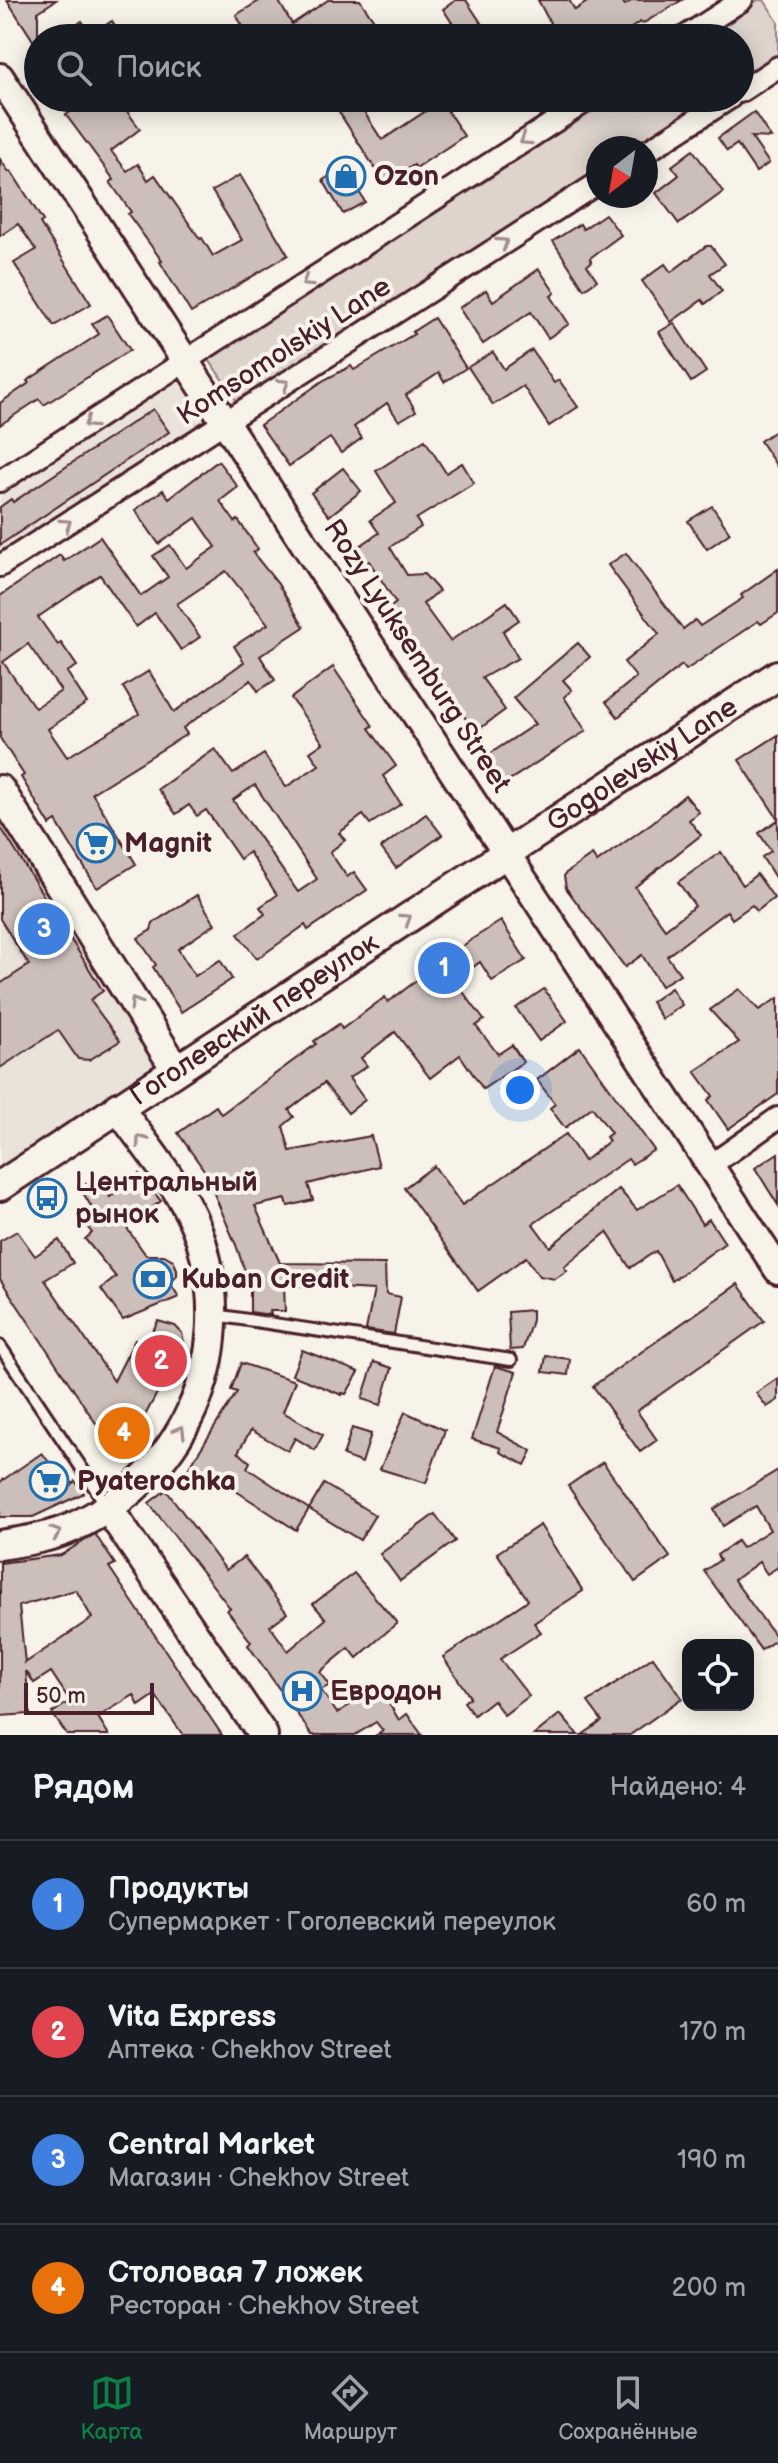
<!DOCTYPE html>
<html lang="ru">
<meta charset="utf-8">
<style>
:root{--surface:#171b24;--page:#242831;--text:#f1f3f6;--muted:#9ea1a6;--line:#363941;--accent:#0b8043}
body{margin:0;font-family:"Balsamiq Sans",sans-serif;background:var(--page);color:var(--text)}
.controls{position:absolute;right:24px;bottom:24px;display:grid;overflow:hidden;border-radius:16px;box-shadow:0 4px 20px #0003}
.controls button{width:72px;height:72px;display:grid;place-items:center;padding:0;border:0;border-bottom:2px solid var(--line);background:var(--surface);color:var(--text);font:40px sans-serif}
.compass{position:absolute;left:586px;top:136px;width:72px;height:72px;border-radius:50%;background:var(--surface);box-shadow:0 4px 20px #0003;rotate:211deg}
.scale{position:absolute;left:24px;bottom:20px;width:130px;box-sizing:border-box;padding-left:8px;border:4px solid #4a1f2b;border-top:0;font-size:22px;line-height:28px;white-space:nowrap;color:#4a1f2b;-webkit-text-stroke:6px #f7f3e8;paint-order:stroke}
.you{position:absolute;left:520px;top:1090px;width:28px;height:28px;margin:-20px;border:6px solid #fff;border-radius:50%;background:#1a73e8;box-shadow:0 0 0 12px #1a73e833}
.badge{display:grid;place-items:center;width:52px;height:52px;border-radius:50%;background:var(--accent);color:#fff;font-size:26px;font-weight:700}
.pin{position:absolute;translate:-50% -50%;border:4px solid #fff;box-shadow:0 2px 8px #0006}
.list{margin:0;padding:0;list-style:none}
h2{display:flex;justify-content:space-between;align-items:center;height:104px;margin:0;padding:0 32px;font-size:34px}
h2 small{font-size:26px;font-weight:400;color:var(--muted)}
.list li{display:grid;grid-template-columns:52px 1fr auto;gap:24px;align-items:center;box-sizing:border-box;height:128px;padding:0 32px;border-top:2px solid var(--line)}
.list b{display:block;font-size:30px;white-space:nowrap}
.list p{margin:0;font-size:26px;white-space:nowrap;color:var(--muted)}
.list em{font-size:26px;font-style:normal;color:var(--muted)}
.icon{flex:none;width:44px;height:44px;fill:none;stroke:currentColor;stroke-width:2;stroke-linecap:round;stroke-linejoin:round}
.map{position:relative;flex:none;width:778px;height:1735px;overflow:hidden}
.search{position:absolute;background:var(--surface);box-shadow:0 4px 20px #0003;left:24px;right:24px;top:24px;height:88px;display:flex;align-items:center;gap:20px;box-sizing:border-box;padding:0 28px;border-radius:44px;color:var(--muted);font-size:30px}
.sheet{height:616px;background:var(--surface)}
nav{display:flex;justify-content:space-around;align-items:center;box-sizing:border-box;height:112px;border-top:2px solid var(--line);background:var(--surface);font-size:22px;color:var(--muted)}
nav a{display:grid;justify-items:center;gap:4px}
nav .on{color:var(--accent)}
.map>svg:first-child{display:block}
.built{fill:#eae3da}
.green{fill:#ded4cc;stroke:#947a7c;stroke-width:2}
.building{fill:#ccbfb9;stroke:#4a1f2b;stroke-width:2;fill-rule:evenodd}
.lines{fill:none;stroke-linecap:round;stroke-linejoin:round}
.service-casing{stroke:#4a1f2b;stroke-width:16}
.minor-casing{stroke:#4a1f2b;stroke-width:26}
.tertiary-casing{stroke:#4a1f2b;stroke-width:32}
.secondary-casing{stroke:#4a1f2b;stroke-width:34}
.service{stroke:#f7f3e8;stroke-width:10}
.minor{stroke:#f7f3e8;stroke-width:20}
.tertiary{stroke:#f7f3e8;stroke-width:26}
.secondary{stroke:#f7f3e8;stroke-width:28}
.oneway{stroke:#a0898a}
.labels{text-anchor:middle;dominant-baseline:central;stroke-width:8;stroke-linejoin:round;paint-order:stroke}
.poi-label{font-size:28px;font-weight:bold;fill:#4a1f2b;stroke:#f7f3e8;text-anchor:start}
.street-label{font-size:28px;fill:#4a1f2b;stroke:#f7f3e8}
</style>
<div class="map">
<svg width="778" height="1735" viewBox="0 0 778 1735">
<rect width="100%" height="100%" fill="#f7f3e8"/>
<filter id="ink" filterUnits="userSpaceOnUse"><feTurbulence type="fractalNoise" baseFrequency=".0125" numOctaves="2"/><feDisplacementMap in="SourceGraphic" scale="16" xChannelSelector="R" yChannelSelector="G"/><feConvolveMatrix kernelMatrix="1 2 1 2 8 2 1 2 1" color-interpolation-filters="sRGB"/></filter>
<g filter="url(#ink)">
<!-- built -->
<g class="built">
<path d="M186,361L226,421L0,566V481Z"/>
<path d="M0,790L176,1069L0,1186Z"/>
</g>
<!-- green -->
<g class="green">
<path d="M758,0H764L778,22V58L740,82V38H699Z"/>
<path d="M605,98H716L638,148H598V174L239,405L206,355Z"/>
</g>
<!-- building -->
<g class="building">
<path d="M7,0H56L38,12V48Z"/>
<path d="M261,0H278L292,24L328,0H360L386,38H250L236,15Z"/>
<path d="M456,0H466L491,38H462L443,9Z"/>
<path d="M538,0H569L575,10L590,0H621L625,5L633,0H682L642,24L640,22L617,38H604L600,33L592,38H558Z"/>
<path d="M82,21L91,35L112,21L123,38H58Z"/>
<path d="M90,98H117L140,129L111,151L127,171L138,164L148,180L155,175L200,239L202,238L213,256L242,240L212,191L240,175L288,255L191,313L160,262L162,261L128,214L131,212L110,182L114,180L66,115Z"/>
<path d="M355,98L382,140L441,101L464,136L416,168L414,165L385,184L337,109Z"/>
<path d="M754,112L771,138L751,137L769,163L756,172L737,144L727,151L718,138Z"/>
<path d="M693,150L723,192L679,224L656,193L679,175L672,166Z"/>
<path d="M0,159L9,172L11,171L43,221L40,223L91,304L54,326L14,263L36,250L18,224L0,236Z"/>
<path d="M345,167L365,202L343,214L323,180Z"/>
<path d="M605,214L621,235L590,258L592,262L587,265L597,280L584,289L553,241L580,224L583,229Z"/>
<path d="M706,246H711L725,264L710,274L722,291L705,304L702,300L671,322L642,281L665,264L671,272Z"/>
<path d="M539,269L555,293L551,296L569,324L548,338L531,312L483,344L459,308L486,290L493,301Z"/>
<path d="M107,315L130,350L44,405L39,399L0,425V403L29,383L27,381L99,334L92,324Z"/>
<path d="M434,318L466,368L444,382L439,373L406,395L416,411L399,421L387,403L354,427L362,438L341,453L330,438L289,466L260,425L324,380L351,366L354,370L414,334L412,332Z"/>
<path d="M674,323L706,372L691,382L659,332Z"/>
<path d="M532,350L554,383L559,380L578,407L549,426L523,386L493,405L468,367L493,352L504,369Z"/>
<path d="M153,409L169,432L0,545V507L11,499L13,502Z"/>
<path d="M778,429V468L760,441Z"/>
<path d="M425,440L446,473L462,463L474,483L416,519L421,527L390,547L407,575L424,574L439,591L423,604L450,641L507,602L519,620L503,631L518,658L482,678L505,710L475,732L407,634L403,637L384,612L396,603L369,561L364,564L354,550L379,533L370,520L396,503L376,471Z"/>
<path d="M218,461L238,487L220,501L235,522L238,520L258,549L253,553L278,584L304,627L260,656L275,680L258,691L251,680L183,728L187,734L92,793L136,864L97,888L56,821L50,825L21,777L24,775L0,738V596L60,555L64,561L100,537L141,596L168,577L153,556L170,545L186,568L216,547L196,518L159,544L135,510L163,490L169,498ZM226,571L268,624L234,646L244,662L174,712L149,671L123,687L139,714L67,757L48,729L87,703L67,672L77,666L61,643L58,645L38,617L100,575L136,627L155,613L181,650L200,637L177,604ZM28,644L61,691L35,708L3,662Z"/>
<path d="M343,468L361,491L329,516L311,493Z"/>
<path d="M712,506L730,533L707,549L688,521Z"/>
<path d="M626,553L683,629L695,620L700,626L743,598L741,595L778,569V613L761,624L758,621L686,670L682,665L618,717L606,702L636,677L624,662L659,634L608,565Z"/>
<path d="M578,643L590,657L563,680L572,690L564,697L586,731L497,788L479,761L535,724L513,698Z"/>
<path d="M333,667L373,726L369,728L396,766L383,776L401,804L370,824L363,815L339,833L345,840L330,852L347,877L354,872L367,890L308,930L305,925L257,959L238,934L265,914L260,907L277,895L249,852L240,859L206,810L197,816L189,805L176,814L158,789L215,749L233,774L264,754L286,787L319,765L310,752L323,743L291,698ZM255,785L317,879L298,892L233,800Z"/>
<path d="M778,735V819L739,760Z"/>
<path d="M685,795L699,812L689,820L701,835L635,887L665,929L695,906L678,882L721,852L743,885L757,874L774,898L757,911L752,905L732,919L727,911L667,956L680,974L661,986L642,955L625,967L566,888L564,876L566,873L592,855L597,862L653,822Z"/>
<path d="M426,814L442,835L396,868L381,848Z"/>
<path d="M778,820V882L762,857L771,851L759,833Z"/>
<path d="M0,826L103,991L90,1000L120,1041L89,1060L78,1059L58,1030L0,1068V984L29,965L0,919Z"/>
<path d="M197,895L215,924L178,949L195,976L220,960L232,979L181,1012L153,967L156,965L138,938L151,930L153,923Z"/>
<path d="M501,921L526,960L492,981L480,962L455,981L484,1020L476,1026L498,1054L512,1045L523,1062L483,1089L460,1055L430,1078L395,1032L361,1058L367,1066L349,1078L365,1100L348,1113L324,1083L289,1110L294,1117L283,1126L290,1151L371,1136L379,1166L308,1184L313,1200L288,1206L286,1199L255,1206L280,1263L385,1264L386,1294L401,1297L394,1334L366,1330L374,1290L284,1285L285,1311H270L271,1315L250,1312V1286L236,1245L204,1170L178,1133L216,1106L221,1114L316,1044L314,1041L339,1024L342,1029L385,997L388,1002L472,939Z"/>
<path d="M671,988L682,1005L662,1019L651,1002Z"/>
<path d="M544,989L567,1021L539,1041L516,1008Z"/>
<path d="M739,989L759,1010L778,998V1094L728,1129L708,1100L713,1096L695,1071L739,1042L710,1010Z"/>
<path d="M580,1047L654,1150L632,1164L628,1159L533,1224L550,1247L619,1189L637,1210L677,1185L702,1224L709,1219L725,1243L672,1281L656,1251L630,1268L607,1232L564,1267L567,1271L555,1279L539,1276L526,1257L478,1291L404,1188L434,1166L462,1205L566,1134L584,1161L609,1141L606,1137L611,1133L592,1107L565,1128L550,1108L555,1104L537,1080Z"/>
<path d="M778,1153V1205L755,1168Z"/>
<path d="M139,1174L161,1201L126,1227L146,1255H164L173,1260L177,1269V1276L170,1283L179,1297L123,1320L101,1289L116,1277L85,1239L92,1233L82,1220L94,1211L80,1188L97,1177L110,1197Z"/>
<path d="M17,1231L35,1256L59,1240L73,1263L45,1280L114,1381L135,1340L145,1346L158,1321L175,1326L182,1333L184,1343L142,1421L144,1427L133,1445L111,1446L0,1279V1241Z"/>
<path d="M738,1284L764,1321L637,1411L657,1440L640,1452L593,1386Z"/>
<path d="M532,1310V1320L523,1349L510,1350L508,1312Z"/>
<path d="M302,1350L359,1372L346,1394L342,1393V1395L292,1375Z"/>
<path d="M546,1356L570,1359L568,1375L543,1372Z"/>
<path d="M374,1362L392,1368L381,1405L362,1399Z"/>
<path d="M241,1363L295,1381L283,1412L323,1435L315,1450L295,1438L288,1451L251,1430L238,1452L250,1462L247,1468L309,1509L296,1530L213,1476L208,1482L188,1469L237,1392L231,1390Z"/>
<path d="M495,1366L516,1372L497,1432L532,1451L525,1465L500,1452L501,1448L472,1439Z"/>
<path d="M778,1378V1400L767,1407L756,1393Z"/>
<path d="M405,1412L445,1430L426,1483L380,1469Z"/>
<path d="M352,1428L371,1434L362,1463L343,1456Z"/>
<path d="M42,1453L68,1487L75,1481L84,1493L33,1517H0V1482Z"/>
<path d="M603,1462L670,1557L635,1582L568,1486Z"/>
<path d="M778,1470V1567L767,1574L759,1562L734,1580L777,1639L761,1650L704,1571L720,1560L717,1555L737,1541L742,1548L770,1530L756,1506L723,1526L714,1509Z"/>
<path d="M324,1484L375,1515L360,1540L309,1509Z"/>
<path d="M166,1490L226,1570L244,1557L287,1613L270,1626L288,1651L326,1619L313,1604L354,1573L397,1623L357,1658L349,1648L320,1672L330,1685L321,1690L337,1713L379,1687L399,1720L407,1714L422,1735H377L383,1731L376,1722L355,1735H312L248,1645L251,1642L227,1610L230,1608L149,1503Z"/>
<path d="M435,1514L455,1541L400,1581L380,1554Z"/>
<path d="M540,1525L583,1591L534,1623L541,1632L500,1659L529,1696L504,1715L493,1700L474,1715L464,1702L470,1697L443,1657L528,1600L497,1553Z"/>
<path d="M95,1534L115,1564L109,1567L222,1735H183L155,1695L139,1706L134,1695L98,1717L109,1735H67L52,1713L70,1701L51,1672L34,1683L26,1671L30,1714L0,1716V1563L61,1555ZM76,1590L92,1618L25,1663L19,1606Z"/>
<path d="M653,1657L682,1698L630,1735H582L602,1721L588,1702Z"/>
<path d="M560,1714L578,1735H534Z"/>
</g>
<g class="lines">
<defs>
<g id="service">
<path d="M215,1315L511,1360"/>
<path d="M0,1346L107,1506"/>
</g>
<g id="minor">
<path d="M683,38L742,0"/>
<path d="M740,92L778,67"/>
<path d="M646,152L730,98"/>
<path d="M0,481L591,98"/>
<path d="M0,566L598,183"/>
<path d="M711,1165L778,1118"/>
</g>
<path id="tertiary" d="M0,77L778,1270"/>
<g id="secondary">
<path d="M0,790L176,1069"/>
<path id="s1" d="M0,1186L778,675"/>
<path d="M108,1508L263,1735"/>
<path d="M0,1545C24,1541 48,1538 71,1528C184,1477 237,1359 201,1241C187,1193 146,1148 118,1107"/>
</g>
</defs>
<!-- service casing -->
<use href="#service" class="service-casing"/>
<!-- minor casing -->
<use href="#minor" class="minor-casing"/>
<!-- tertiary casing -->
<use href="#tertiary" class="tertiary-casing"/>
<!-- secondary casing -->
<use href="#secondary" class="secondary-casing"/>
<!-- service -->
<use href="#service" class="service"/>
<!-- minor -->
<use href="#minor" class="minor"/>
<!-- tertiary -->
<use href="#tertiary" class="tertiary"/>
<!-- secondary -->
<use href="#secondary" class="secondary"/>
</g>
<!-- one-way arrows -->
<defs><path id="oneway-chevron" d="M-2-3.5L2.5 0L-2 3.5" fill="none" stroke-width="1.6" stroke-linecap="round" stroke-linejoin="round" transform="scale(2)"/></defs>
<g class="oneway">
<use href="#oneway-chevron" transform="translate(525 140) rotate(147)"/>
<use href="#oneway-chevron" transform="translate(503 243) rotate(-33)"/>
<use href="#oneway-chevron" transform="translate(307 282) rotate(147)"/>
<use href="#oneway-chevron" transform="translate(284 384) rotate(-33)"/>
<use href="#oneway-chevron" transform="translate(89 423) rotate(147)"/>
<use href="#oneway-chevron" transform="translate(66 524) rotate(-33)"/>
<use href="#oneway-chevron" transform="translate(406 919) rotate(-33)"/>
<use href="#oneway-chevron" transform="translate(135 1003) rotate(-122)"/>
<use href="#oneway-chevron" transform="translate(141 1140) rotate(-125)"/>
<use href="#oneway-chevron" transform="translate(180 1431) rotate(-59)"/>
<use href="#oneway-chevron" transform="translate(56 1533) rotate(-18)"/>
</g>
</g>
<!-- icons -->
<defs>
<symbol id="shop-ring" viewBox="-11 -11 22 22"><circle r="9.5" fill="#f7f3e8" stroke="#1f6fb2" stroke-width="1.5"/><path d="M-5-2.5h2.3a2.7 3.5 0 0 1 5.4 0H5L5.5 6h-11ZM-1.5-2.5h3a1.5 2.3 0 0 0-3 0Z" fill="#1f6fb2"/></symbol>
<symbol id="supermarket-ring" viewBox="-11 -11 22 22"><circle r="9.5" fill="#f7f3e8" stroke="#1f6fb2" stroke-width="1.5"/><path d="M-6-5.5h2.5l.6 2H6L4.5 2H-2.5L-4.4-4H-6ZM-1.5 3.2a1.3 1.3 0 1 0 .1 0ZM3 3.2a1.3 1.3 0 1 0 .1 0Z" fill="#1f6fb2"/></symbol>
<symbol id="bus-ring" viewBox="-11 -11 22 22"><circle r="9.5" fill="#f7f3e8" stroke="#1f6fb2" stroke-width="1.5"/><path d="M-5-6H5V4H4V6H2V4H-2V6H-4V4H-5ZM-3.5-4V0h7V-4ZM-3.5 1.2v1.5H-2V1.2ZM2 1.2v1.5H3.5V1.2Z" fill="#1f6fb2"/></symbol>
<symbol id="bank-ring" viewBox="-11 -11 22 22"><circle r="9.5" fill="#f7f3e8" stroke="#1f6fb2" stroke-width="1.5"/><path d="M-6-4H6V4H-6ZM0-2.3a2.3 2.3 0 1 0 0 4.6a2.3 2.3 0 1 0 0-4.6Z" fill="#1f6fb2"/></symbol>
<symbol id="hospital-ring" viewBox="-11 -11 22 22"><circle r="9.5" fill="#f7f3e8" stroke="#1f6fb2" stroke-width="1.5"/><path d="M-5-5h3v3.5h4V-5h3V5h-3V1.5h-4V5h-3Z" fill="#1f6fb2"/></symbol>
</defs>
<g fill-rule="evenodd">
<use href="#shop-ring" x="324" y="154" width="44" height="44"/>
<use href="#supermarket-ring" x="74" y="821" width="44" height="44"/>
<use href="#bus-ring" x="25" y="1176" width="44" height="44"/>
<use href="#bank-ring" x="131" y="1257" width="44" height="44"/>
<use href="#supermarket-ring" x="27" y="1459" width="44" height="44"/>
<use href="#hospital-ring" x="280" y="1669" width="44" height="44"/>
</g>
<g class="labels">
<!-- poi labels -->
<g class="poi-label">
<text x="374" y="176">Ozon</text>
<text x="124" y="843">Magnit</text>
<text x="75" y="1182">Центральный<tspan x="75" dy="32">рынок</tspan></text>
<text x="181" y="1279">Kuban Credit</text>
<text x="77" y="1481">Pyaterochka</text>
<text x="330" y="1691">Евродон</text>
</g>
<!-- street labels -->
<g class="street-label">
<text transform="translate(284 351) rotate(-33)">Komsomolskiy Lane</text>
<text transform="translate(417 656) rotate(57)">Rozy Lyuksemburg Street</text>
<text stroke="none"><textPath href="#s1" startOffset="768">Gogolevskiy Lane</textPath></text>
<text stroke="none"><textPath href="#s1" startOffset="304">Гоголевский переулок</textPath></text>
</g>
</g>
</svg>
<div class="controls">
<button><svg class="icon" aria-label="locate" viewBox="0 0 24 24"><circle cx="12" cy="12" r="6"/><path d="M12 2v4M12 18v4M2 12h4M18 12h4"/></svg></button>
</div>
<svg class="compass" viewBox="-18 -18 36 36"><path d="M0-13l5 13h-10z" fill="#e53935"/><path d="M0 13l5-13h-10z" fill="#9ea1a6"/></svg>
<div class="scale">50 m</div>
<div class="you"></div>
<div class="pin badge" style="left:444px;top:968px;background:#3f7fe0">1</div>
<div class="pin badge" style="left:161px;top:1361px;background:#e0444e">2</div>
<div class="pin badge" style="left:44px;top:929px;background:#3f7fe0">3</div>
<div class="pin badge" style="left:124px;top:1433px;background:#e8710a">4</div>
<div class="search"><svg class="icon" aria-label="search" viewBox="0 0 24 24"><circle cx="10" cy="10" r="6"/><path d="M15 15l6 6"/></svg>Поиск</div>
</div>
<section class="sheet">
<h2>Рядом<small>Найдено: 4</small></h2>
<ul class="list">
<li><span class="badge" style="background:#3f7fe0">1</span><div><b>Продукты</b><p>Супермаркет · Гоголевский переулок</p></div><em>60 m</em></li>
<li><span class="badge" style="background:#e0444e">2</span><div><b>Vita Express</b><p>Аптека · Chekhov Street</p></div><em>170 m</em></li>
<li><span class="badge" style="background:#3f7fe0">3</span><div><b>Central Market</b><p>Магазин · Chekhov Street</p></div><em>190 m</em></li>
<li><span class="badge" style="background:#e8710a">4</span><div><b>Столовая 7 ложек</b><p>Ресторан · Chekhov Street</p></div><em>200 m</em></li>
</ul>
</section>
<nav>
<a class="on"><svg class="icon" aria-label="map" viewBox="0 0 24 24"><path d="M3 6l6-2 6 2 6-2v14l-6 2-6-2-6 2zM9 4v14M15 6v14"/></svg>Карта</a>
<a><svg class="icon" aria-label="directions" viewBox="0 0 24 24"><path d="M12 3l9 9-9 9-9-9zM9 14v-3h6M13 9l2 2-2 2"/></svg>Маршрут</a>
<a><svg class="icon" aria-label="saved" viewBox="0 0 24 24"><path d="M7 4h10v16l-5-4-5 4z"/></svg>Сохранённые</a>
</nav>
